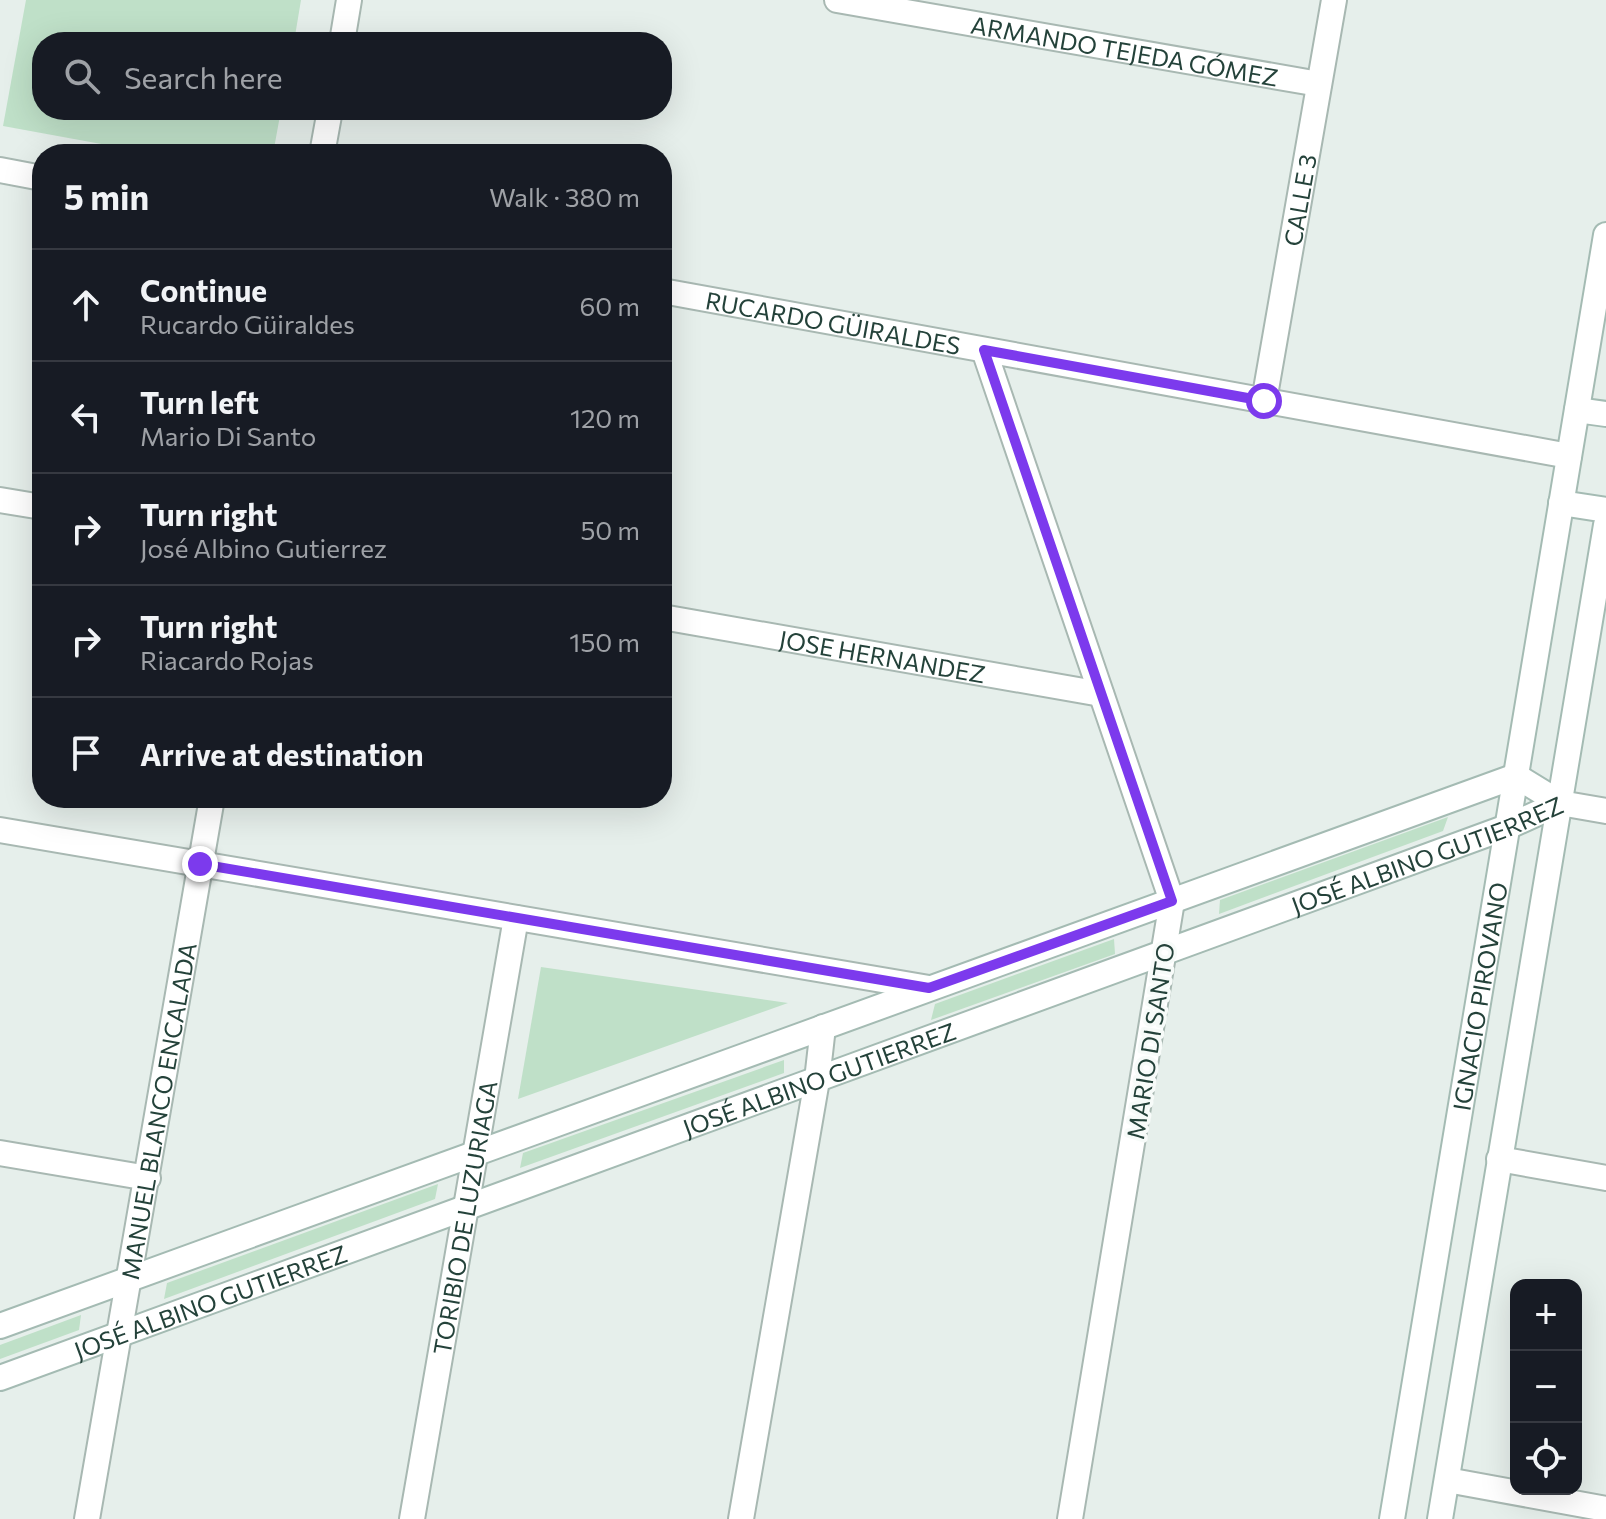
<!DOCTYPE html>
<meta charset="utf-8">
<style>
:root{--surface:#171b24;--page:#242831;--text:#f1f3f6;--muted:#9ea1a6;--line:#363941}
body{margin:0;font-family:Commissioner,sans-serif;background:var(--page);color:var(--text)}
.controls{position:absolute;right:24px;bottom:24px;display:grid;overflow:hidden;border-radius:16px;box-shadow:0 8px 32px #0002}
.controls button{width:72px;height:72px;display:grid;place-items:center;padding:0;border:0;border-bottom:2px solid var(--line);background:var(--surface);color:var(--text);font:40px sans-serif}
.stop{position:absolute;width:24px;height:24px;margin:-18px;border:6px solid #7c3aed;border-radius:50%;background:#fff}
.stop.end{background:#7c3aed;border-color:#fff;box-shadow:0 2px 8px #0008}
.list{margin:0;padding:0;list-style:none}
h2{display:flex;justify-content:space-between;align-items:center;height:104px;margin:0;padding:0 32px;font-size:34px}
h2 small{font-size:26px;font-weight:400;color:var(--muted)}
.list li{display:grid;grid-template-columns:52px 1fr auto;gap:24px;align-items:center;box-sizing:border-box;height:112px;padding:0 32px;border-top:2px solid var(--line)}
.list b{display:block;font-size:30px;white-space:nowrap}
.list p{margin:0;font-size:26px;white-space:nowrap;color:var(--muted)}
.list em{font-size:26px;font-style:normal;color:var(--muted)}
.icon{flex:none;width:44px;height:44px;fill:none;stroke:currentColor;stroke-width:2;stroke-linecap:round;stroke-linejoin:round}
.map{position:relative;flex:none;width:1606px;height:1519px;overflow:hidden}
.search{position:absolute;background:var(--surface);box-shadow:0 8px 32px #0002;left:32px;top:32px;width:640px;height:88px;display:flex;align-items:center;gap:20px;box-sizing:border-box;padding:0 28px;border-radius:32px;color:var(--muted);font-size:30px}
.panel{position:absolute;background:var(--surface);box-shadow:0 8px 32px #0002;left:32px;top:144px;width:640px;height:664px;border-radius:32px}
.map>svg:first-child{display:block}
.green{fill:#bfe0c8}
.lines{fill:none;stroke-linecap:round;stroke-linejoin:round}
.street-casing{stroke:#a8b8b2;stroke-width:28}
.secondary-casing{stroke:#a4bbb3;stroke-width:28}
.street{stroke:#fff;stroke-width:24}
.secondary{stroke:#fff;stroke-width:24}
.route{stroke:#7c3aed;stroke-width:10}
.labels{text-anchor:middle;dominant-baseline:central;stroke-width:7;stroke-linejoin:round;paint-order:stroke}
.street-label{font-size:24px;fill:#24423a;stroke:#f7fbf9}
</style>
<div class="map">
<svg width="1606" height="1519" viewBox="0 0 1606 1519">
<rect width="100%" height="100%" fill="#e6efeb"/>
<!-- green -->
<g class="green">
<path d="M26,0H301L294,42H42V110H281L273,154H156L3,126Z"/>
<path d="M1448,817L1443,831L1219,914L1220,900Z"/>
<path d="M1114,939L1115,954L931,1020L935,1004Z"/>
<path d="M541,967L788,1003L518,1099Z"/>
<path d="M784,1060V1073L520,1168L523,1153Z"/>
<path d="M438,1184L435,1199L164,1299L167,1283Z"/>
<path d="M81,1315L79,1330L0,1359V1345Z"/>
</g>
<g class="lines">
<defs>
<g id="street">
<path id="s1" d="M837,0L1319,84"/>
<path d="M342,42L349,0"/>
<path d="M322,154L330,110"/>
<path d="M0,170L42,178"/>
<path id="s2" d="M662,291L1569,456"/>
<path d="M984,350L1172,901L1070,1519"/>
<path id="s3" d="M1264,401L1334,0"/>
<path d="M0,500L42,507"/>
<path id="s4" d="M662,617L1101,694"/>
<path d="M1560,803L1606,811"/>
<path d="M0,830L929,988"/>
<path d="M0,1153L148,1178"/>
<path d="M1499,1159L1606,1178"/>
<path d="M1447,1480L1606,1509"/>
<path id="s5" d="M87,1519L212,798"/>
<path id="s6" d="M412,1519L516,918"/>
<path d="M741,1519L817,1080L823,1027"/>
</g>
<g id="secondary">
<path d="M1577,410L1606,414"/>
<path d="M1561,503L1606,510"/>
<path d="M0,1326L1516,776L1560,803"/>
<path id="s7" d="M0,1378L1507,827L1560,803"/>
<path id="s8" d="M1392,1519L1606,235"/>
<path d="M1440,1519L1606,525"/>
</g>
</defs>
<!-- street casing -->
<use href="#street" class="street-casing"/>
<!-- secondary casing -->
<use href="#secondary" class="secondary-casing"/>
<!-- street -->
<use href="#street" class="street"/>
<!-- secondary -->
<use href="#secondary" class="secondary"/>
</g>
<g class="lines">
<!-- route -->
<path class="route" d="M200,864L929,988L1172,901L984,350L1264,401"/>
</g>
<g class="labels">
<!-- street labels -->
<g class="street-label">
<text stroke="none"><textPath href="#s1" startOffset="292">ARMANDO TEJEDA GÓMEZ</textPath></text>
<text stroke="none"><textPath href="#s3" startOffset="204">CALLE 3</textPath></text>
<text stroke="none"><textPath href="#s2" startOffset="174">RUCARDO GÜIRALDES</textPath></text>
<text stroke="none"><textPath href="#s4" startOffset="224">JOSE HERNANDEZ</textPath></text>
<text stroke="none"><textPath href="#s7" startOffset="1520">JOSÉ ALBINO GUTIERREZ</textPath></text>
<text stroke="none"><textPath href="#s8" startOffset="530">IGNACIO PIROVANO</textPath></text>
<text transform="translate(1150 1041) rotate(-81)">MARIO DI SANTO</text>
<text stroke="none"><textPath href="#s7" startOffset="872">JOSÉ ALBINO GUTIERREZ</textPath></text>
<text stroke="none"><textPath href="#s5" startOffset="414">MANUEL BLANCO ENCALADA</textPath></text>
<text stroke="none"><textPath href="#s6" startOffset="306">TORIBIO DE LUZURIAGA</textPath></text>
<text stroke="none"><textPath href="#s7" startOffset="224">JOSÉ ALBINO GUTIERREZ</textPath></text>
</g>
</g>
</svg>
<div class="controls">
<button>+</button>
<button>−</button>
<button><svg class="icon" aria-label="locate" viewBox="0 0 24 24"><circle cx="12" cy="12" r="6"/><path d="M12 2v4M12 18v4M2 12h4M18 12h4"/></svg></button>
</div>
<div class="stop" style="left:1264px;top:401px"></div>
<div class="stop end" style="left:200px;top:864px"></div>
<div class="search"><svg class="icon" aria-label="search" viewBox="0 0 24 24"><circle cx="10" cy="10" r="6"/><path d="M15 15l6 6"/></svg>Search here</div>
<section class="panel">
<h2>5 min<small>Walk · 380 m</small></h2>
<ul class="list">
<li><svg class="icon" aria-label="ahead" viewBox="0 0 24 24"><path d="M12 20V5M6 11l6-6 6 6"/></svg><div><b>Continue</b><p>Rucardo Güiraldes</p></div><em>60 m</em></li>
<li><svg class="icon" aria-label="left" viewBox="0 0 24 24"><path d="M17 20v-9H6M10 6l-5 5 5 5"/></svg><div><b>Turn left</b><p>Mario Di Santo</p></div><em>120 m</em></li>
<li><svg class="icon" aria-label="right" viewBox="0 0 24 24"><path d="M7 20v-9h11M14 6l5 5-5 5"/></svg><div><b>Turn right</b><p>José Albino Gutierrez</p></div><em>50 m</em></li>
<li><svg class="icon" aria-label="right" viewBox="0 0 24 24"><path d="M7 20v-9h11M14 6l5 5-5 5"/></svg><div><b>Turn right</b><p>Riacardo Rojas</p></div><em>150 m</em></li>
<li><svg class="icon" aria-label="arrive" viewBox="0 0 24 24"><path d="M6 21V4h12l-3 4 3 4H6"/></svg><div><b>Arrive at destination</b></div></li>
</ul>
</section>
</div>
